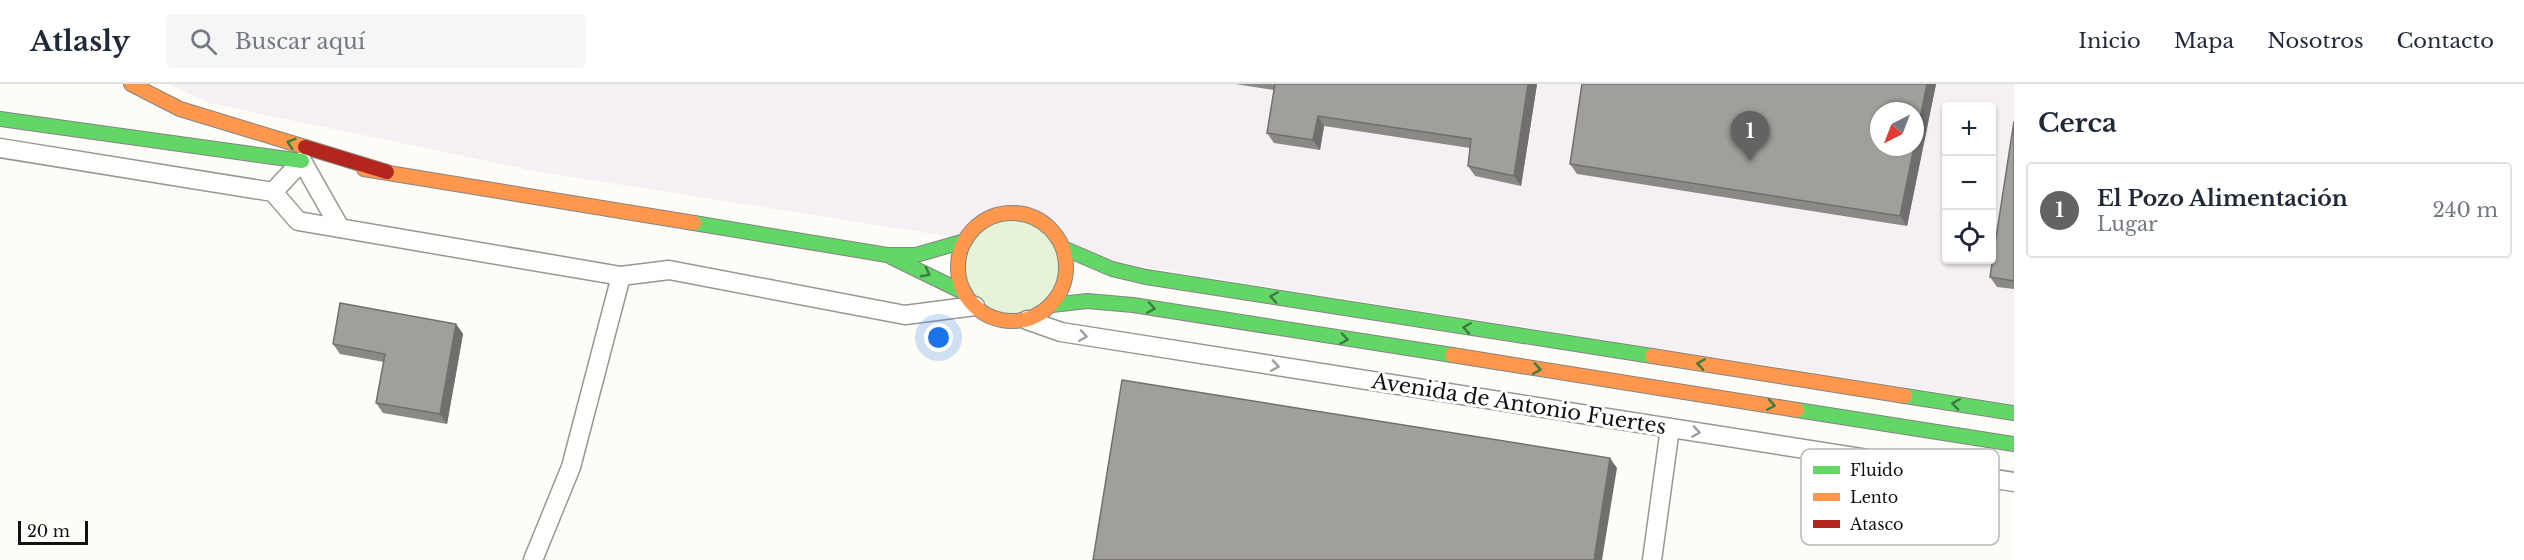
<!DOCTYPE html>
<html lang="es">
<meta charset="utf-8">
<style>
:root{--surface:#fff;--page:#f6f6f7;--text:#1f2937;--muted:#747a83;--line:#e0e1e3;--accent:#646362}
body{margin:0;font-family:"Libre Baskerville",serif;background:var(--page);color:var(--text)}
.controls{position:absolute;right:18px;top:18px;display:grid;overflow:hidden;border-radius:6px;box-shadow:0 2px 4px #0004}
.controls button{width:54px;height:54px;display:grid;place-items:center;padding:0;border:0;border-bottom:2px solid var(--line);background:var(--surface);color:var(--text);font:30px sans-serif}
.compass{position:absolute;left:1870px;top:18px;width:54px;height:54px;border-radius:50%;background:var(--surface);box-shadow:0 2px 4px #0004;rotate:222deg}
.scale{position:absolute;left:18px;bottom:15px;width:70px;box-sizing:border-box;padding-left:6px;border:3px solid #111;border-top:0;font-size:16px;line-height:21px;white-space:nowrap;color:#111;-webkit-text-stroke:4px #fff;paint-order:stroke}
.you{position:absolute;left:939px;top:254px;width:21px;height:21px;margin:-15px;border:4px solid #fff;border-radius:50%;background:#1a73e8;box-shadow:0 0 0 9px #1a73e833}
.badge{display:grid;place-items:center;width:39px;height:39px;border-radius:50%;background:var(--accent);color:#fff;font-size:20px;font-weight:700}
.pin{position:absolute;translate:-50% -50px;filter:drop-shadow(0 2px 3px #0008)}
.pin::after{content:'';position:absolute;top:32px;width:21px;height:18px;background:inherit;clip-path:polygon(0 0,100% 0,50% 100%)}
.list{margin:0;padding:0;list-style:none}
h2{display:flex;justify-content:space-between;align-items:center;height:78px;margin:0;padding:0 24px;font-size:26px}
h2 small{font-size:20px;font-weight:400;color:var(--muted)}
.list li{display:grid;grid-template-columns:39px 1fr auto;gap:18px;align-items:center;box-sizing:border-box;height:96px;margin:0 12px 12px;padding:0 12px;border:2px solid var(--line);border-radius:6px}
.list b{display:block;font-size:22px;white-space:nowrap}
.list p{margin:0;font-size:20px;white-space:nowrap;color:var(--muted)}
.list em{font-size:20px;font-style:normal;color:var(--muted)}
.icon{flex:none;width:33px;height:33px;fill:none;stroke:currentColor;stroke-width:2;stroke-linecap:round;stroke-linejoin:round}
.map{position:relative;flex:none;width:2014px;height:476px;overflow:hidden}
header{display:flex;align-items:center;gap:36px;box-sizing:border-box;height:84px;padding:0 30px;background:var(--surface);border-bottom:2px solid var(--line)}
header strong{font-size:28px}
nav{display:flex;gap:33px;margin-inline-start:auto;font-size:21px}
.search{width:420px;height:54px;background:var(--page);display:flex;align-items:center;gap:15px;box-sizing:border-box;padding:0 21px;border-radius:6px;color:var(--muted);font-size:22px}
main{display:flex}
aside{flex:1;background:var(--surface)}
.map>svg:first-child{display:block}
.industrial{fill:#f5f0f3;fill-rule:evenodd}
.green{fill:#e7f3d7}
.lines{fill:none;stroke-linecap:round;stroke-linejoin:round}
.street-casing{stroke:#979795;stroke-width:21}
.fast-casing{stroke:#858482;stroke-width:16}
.slow-casing{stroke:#858482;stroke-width:16}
.jam-casing{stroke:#858482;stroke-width:16}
.street{stroke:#fffffe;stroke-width:18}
.fast{stroke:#63d668;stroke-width:14}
.slow{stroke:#ff974d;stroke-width:14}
.jam{stroke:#b3261e;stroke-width:14}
.wall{fill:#8a8986}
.shaded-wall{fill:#716f6d}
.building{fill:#a19f9c;stroke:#716f6d;stroke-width:1.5}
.oneway{stroke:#3e7d41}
.oneway2{stroke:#a0a09f}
.labels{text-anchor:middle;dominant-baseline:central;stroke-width:6;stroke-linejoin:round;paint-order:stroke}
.street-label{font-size:21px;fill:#111;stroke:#fff}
.key{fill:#fff;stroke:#b8b8b8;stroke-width:1.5}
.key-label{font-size:16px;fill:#111}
</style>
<header>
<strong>Atlasly</strong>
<div class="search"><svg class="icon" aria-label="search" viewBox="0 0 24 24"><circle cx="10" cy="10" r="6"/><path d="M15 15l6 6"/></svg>Buscar aquí</div>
<nav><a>Inicio</a><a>Mapa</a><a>Nosotros</a><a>Contacto</a></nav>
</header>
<main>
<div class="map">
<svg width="2014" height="476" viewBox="0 0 2014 476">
<rect width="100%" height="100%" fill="#fdfcf7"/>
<!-- industrial -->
<path class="industrial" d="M169,0H2014V320L540,88L209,19ZM1946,22H1992V176H1946ZM1879,27H1915V63H1879Z"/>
<!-- green -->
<circle class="green" cx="1013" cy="183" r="48"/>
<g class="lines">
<defs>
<g id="street">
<path d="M0,64L273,108L298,137L621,192L669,186L905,231L975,222"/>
<path d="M273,108L302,77L340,144"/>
<path d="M1027,236L1061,248L2014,398"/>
<path d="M533,476L571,383L621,192"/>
<path d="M1652,476L1670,344"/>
</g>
<g id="fast">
<path d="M0,35L302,77"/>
<path d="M694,139L887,171H916L965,157"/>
<path d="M1063,164L1112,185L1146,193L1652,272"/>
<path d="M891,173L965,209"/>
<path d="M1052,221L1087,217L1133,221L1452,271"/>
<path d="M1905,312L2014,329"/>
<path d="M1797,326L2014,360"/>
</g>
<g id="slow">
<path d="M131,0L180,25L305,63"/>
<path d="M364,85L694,139"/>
<circle cx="1012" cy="183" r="54"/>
<path d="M1452,271L1797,326"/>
<path d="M1652,272L1905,312"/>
</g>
<path id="jam" d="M305,63L387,88"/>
</defs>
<!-- street casing -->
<use href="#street" class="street-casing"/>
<!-- fast casing -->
<use href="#fast" class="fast-casing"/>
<!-- slow casing -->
<use href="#slow" class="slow-casing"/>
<!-- jam casing -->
<use href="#jam" class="jam-casing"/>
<!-- street -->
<use href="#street" class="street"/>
<!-- fast -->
<use href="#fast" class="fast"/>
<!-- slow -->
<use href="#slow" class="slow"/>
<!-- jam -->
<use href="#jam" class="jam"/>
</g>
<!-- wall -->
<g class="wall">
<path d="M1235,0H1537L1521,102L1475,92L1468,82L1470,64L1324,42L1320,66L1274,59L1267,49L1274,6Z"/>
<path d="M1582,0H1936L1907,142L1577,90L1570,80Z"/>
<path d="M2014,37V205L1997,203L1990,193Z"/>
<path d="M456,240L463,250L447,340L383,329L376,319L384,278L340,270L333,260Z"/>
</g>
<!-- shaded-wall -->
<g class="shaded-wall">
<path d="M1528,0H1537L1521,102L1514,92Z"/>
<path d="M1927,0H1936L1907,142L1900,132L1914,63H1915V59Z"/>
<path d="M1318,32L1324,42L1320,66L1313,56Z"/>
<path d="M456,240L463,250L447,340L440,330Z"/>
<path d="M1610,374L1617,384L1602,476H1594Z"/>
</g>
<!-- building -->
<g class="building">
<path d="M1275,0H1528L1514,92L1468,82L1471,55L1318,32L1313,56L1267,49Z"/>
<path d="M1582,0H1927L1915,59V27H1879V63H1914L1900,132L1570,80Z"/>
<path d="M2014,37V197L1990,193Z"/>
<path d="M340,219L456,240L440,330L376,319L385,270L333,260Z"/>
<path d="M1122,296L1610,374L1594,476H1093Z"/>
</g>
<!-- one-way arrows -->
<defs><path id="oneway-chevron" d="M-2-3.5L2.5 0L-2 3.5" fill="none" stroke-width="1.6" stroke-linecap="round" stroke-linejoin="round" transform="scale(1.5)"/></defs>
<g class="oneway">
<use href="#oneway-chevron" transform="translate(291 59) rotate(-163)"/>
<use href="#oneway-chevron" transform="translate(926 189) rotate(28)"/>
<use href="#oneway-chevron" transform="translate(1274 213) rotate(-171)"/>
<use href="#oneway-chevron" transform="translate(1151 224) rotate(9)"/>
<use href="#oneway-chevron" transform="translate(1467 244) rotate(-171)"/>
<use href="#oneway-chevron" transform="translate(1344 255) rotate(9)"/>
<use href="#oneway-chevron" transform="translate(1701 280) rotate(-171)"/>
<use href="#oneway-chevron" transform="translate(1537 285) rotate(9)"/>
<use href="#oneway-chevron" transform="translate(1956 320) rotate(-171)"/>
<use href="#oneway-chevron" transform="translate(1771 321) rotate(9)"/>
</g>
<g class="oneway2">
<use href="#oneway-chevron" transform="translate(1083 252) rotate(9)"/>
<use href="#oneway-chevron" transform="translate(1275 282) rotate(9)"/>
<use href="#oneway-chevron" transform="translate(1696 348) rotate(9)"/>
</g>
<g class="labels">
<!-- street labels -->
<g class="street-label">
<text transform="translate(1519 320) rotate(9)">Avenida de Antonio Fuertes</text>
</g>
</g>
<!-- legend -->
<rect x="1801" y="365" width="198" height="96" rx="9" class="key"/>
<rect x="1813" y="382" width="27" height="8" fill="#63d668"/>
<rect x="1813" y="409" width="27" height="8" fill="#ff974d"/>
<rect x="1813" y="436" width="27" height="8" fill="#b3261e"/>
<g class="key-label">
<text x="1850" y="392">Fluido</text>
<text x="1850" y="419">Lento</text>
<text x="1850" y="446">Atasco</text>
</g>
</svg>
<div class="controls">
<button>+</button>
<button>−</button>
<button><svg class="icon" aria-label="locate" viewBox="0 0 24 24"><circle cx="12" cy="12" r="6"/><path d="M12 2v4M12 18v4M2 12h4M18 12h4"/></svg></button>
</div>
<svg class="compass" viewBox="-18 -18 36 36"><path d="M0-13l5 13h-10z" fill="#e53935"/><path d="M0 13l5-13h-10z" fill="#747a83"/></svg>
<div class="scale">20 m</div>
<div class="you"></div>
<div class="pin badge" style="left:1750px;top:77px">1</div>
</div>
<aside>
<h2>Cerca<small></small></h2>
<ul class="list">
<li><span class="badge">1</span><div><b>El Pozo Alimentación</b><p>Lugar</p></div><em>240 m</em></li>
</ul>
</aside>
</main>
